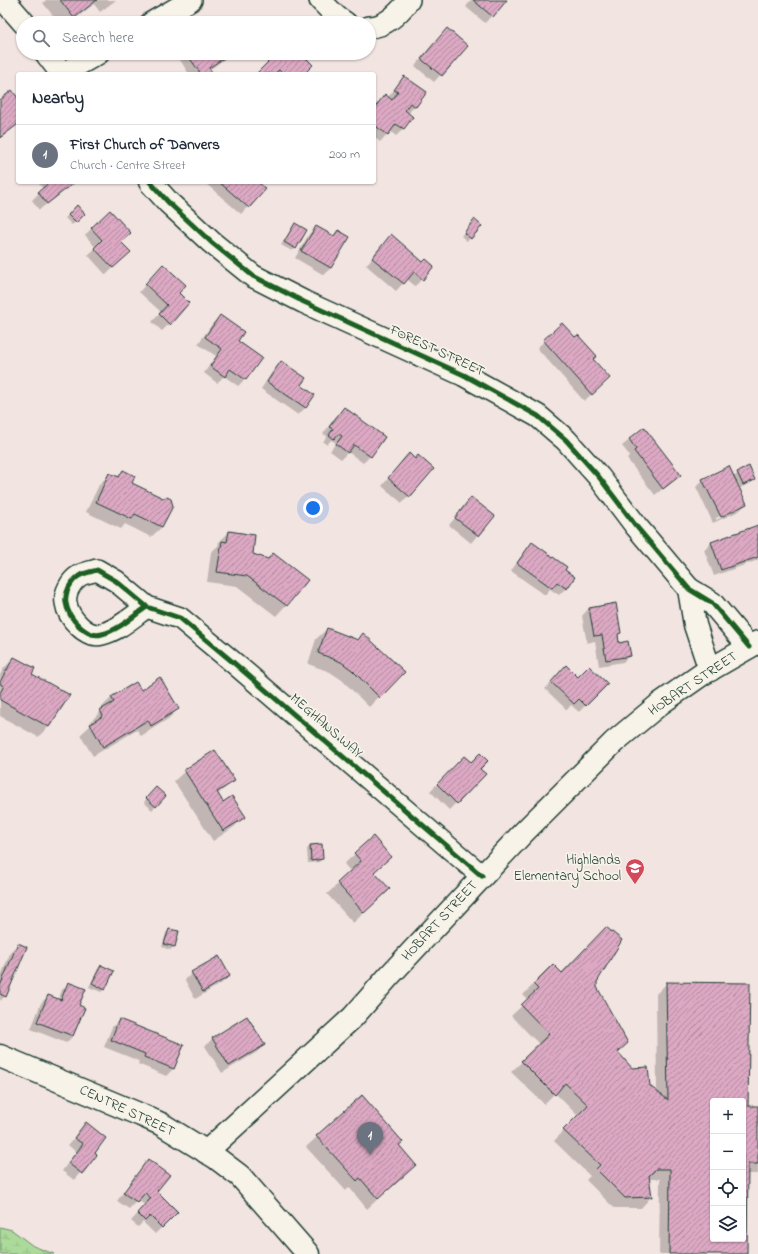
<!DOCTYPE html>
<meta charset="utf-8">
<style>
:root{--surface:#fff;--page:#f2f2f3;--text:#1f2937;--muted:#747a83;--line:#e0e1e3;--accent:#d1495b}
body{margin:0;font-family:"Indie Flower",sans-serif;background:var(--page);color:var(--text)}
.controls{position:absolute;right:12px;bottom:12px;display:grid;overflow:hidden;border-radius:4px;box-shadow:0 1px 3px #0004}
.controls button{width:36px;height:36px;display:grid;place-items:center;padding:0;border:0;border-bottom:1px solid var(--line);background:var(--surface);color:var(--text);font:20px sans-serif}
.you{position:absolute;left:313px;top:508px;width:14px;height:14px;margin:-10px;border:3px solid #fff;border-radius:50%;background:#1a73e8;box-shadow:0 0 0 6px #1a73e833}
.badge{display:grid;place-items:center;width:26px;height:26px;border-radius:50%;background:var(--accent);color:#fff;font-size:13px;font-weight:700}
.pin{position:absolute;translate:-50% -33px;filter:drop-shadow(0 1px 2px #0008)}
.pin::after{content:'';position:absolute;top:21px;width:14px;height:12px;background:inherit;clip-path:polygon(0 0,100% 0,50% 100%)}
.list{margin:0;padding:0;list-style:none}
h2{display:flex;justify-content:space-between;align-items:center;height:52px;margin:0;padding:0 16px;font-size:17px}
h2 small{font-size:13px;font-weight:400;color:var(--muted)}
.list li{display:grid;grid-template-columns:26px 1fr auto;gap:12px;align-items:center;box-sizing:border-box;height:60px;padding:0 16px;border-top:1px solid var(--line)}
.list b{display:block;font-size:15px;white-space:nowrap}
.list p{margin:0;font-size:13px;white-space:nowrap;color:var(--muted)}
.list em{font-size:13px;font-style:normal;color:var(--muted)}
.icon{flex:none;width:22px;height:22px;fill:none;stroke:currentColor;stroke-width:2;stroke-linecap:round;stroke-linejoin:round}
.map{position:relative;flex:none;width:758px;height:1254px;overflow:hidden}
.search{position:absolute;background:var(--surface);box-shadow:0 1px 3px #0004;left:16px;top:16px;width:360px;height:44px;display:flex;align-items:center;gap:10px;box-sizing:border-box;padding:0 14px;border-radius:22px;color:var(--muted);font-size:15px}
.panel{position:absolute;background:var(--surface);box-shadow:0 1px 3px #0004;left:16px;top:72px;width:360px;height:112px;border-radius:4px}
.map>svg:first-child{display:block}
.wetland{fill:url(#wetland-marsh);stroke:#668c67}
.shadow{fill:#0003;fill-rule:evenodd}
.building{fill:url(#building-hatch);stroke:#1f3d34;fill-rule:evenodd}
.lines{fill:none;stroke-linecap:round;stroke-linejoin:round}
.street-casing{stroke:#1f3d34;stroke-width:24}
.secondary-casing{stroke:#1f3d34;stroke-width:25}
.street{stroke:#f7f3e8;stroke-width:21}
.secondary{stroke:#f7f3e8;stroke-width:22}
.cycleway-casing{stroke:#f7f3e8;stroke-width:8}
.cycleway{stroke:#1b5e20;stroke-width:5}
.labels{text-anchor:middle;dominant-baseline:central;stroke-width:3.5;stroke-linejoin:round;paint-order:stroke}
.street-label{font-size:14px;fill:#1f3d34;stroke:#f7f3e8}
.poi-label{font-size:14px;fill:#1f3d34;stroke:#f7f3e8;text-anchor:end}
</style>
<div class="map">
<svg width="758" height="1254" viewBox="0 0 758 1254">
<defs>
<pattern id="wetland-marsh" width="20" height="14" patternUnits="userSpaceOnUse"><rect width="20" height="14" fill="#acda9a"/><path d="M1 5h8M5 5V1M11 12h8M15 12V8" fill="none" stroke="#94bc85"/></pattern>
<pattern id="building-hatch" width="6" height="6" patternUnits="userSpaceOnUse"><rect width="6" height="6" fill="#dca8c3"/><path d="M-1 1l2-2M0 6l6-6M5 7l2-2" fill="none" stroke="#b28a9f"/></pattern>
</defs>
<rect width="100%" height="100%" fill="#f2e4e1"/>
<filter id="ink" filterUnits="userSpaceOnUse"><feTurbulence type="fractalNoise" baseFrequency=".025" numOctaves="2"/><feDisplacementMap in="SourceGraphic" scale="8" xChannelSelector="R" yChannelSelector="G"/><feConvolveMatrix kernelMatrix="1 2 1 2 8 2 1 2 1" color-interpolation-filters="sRGB"/></filter>
<g filter="url(#ink)">
<!-- wetland -->
<path class="wetland" d="M0,1227L12,1230L33,1246L54,1254H0Z"/>
<!-- shadow -->
<g class="shadow">
<path d="M46,0H116L100,12L94,4L70,23H59L43,3Z"/>
<path d="M471,0H505L485,23L466,7Z"/>
<path d="M440,37L466,46L434,82L415,66Z"/>
<path d="M187,53H233L209,70V74H189L180,60Z"/>
<path d="M278,53H300L303,74H257Z"/>
<path d="M405,77L425,92L408,114L412,117L403,129L396,136L390,131L380,142L374,137V107L385,95L388,97Z"/>
<path d="M18,100V125L0,138V101Z"/>
<path d="M38,182H75L39,210L32,200L43,189Z"/>
<path d="M204,182H257L264,189L241,214Z"/>
<path d="M77,207L84,214L72,225L65,218Z"/>
<path d="M295,224V248L292,251L281,245Z"/>
<path d="M471,224L470,238L467,241L461,236Z"/>
<path d="M316,227L332,237L338,231L331,268L324,275L295,258L309,234Z"/>
<path d="M92,228L120,242L122,259L106,275L88,255L96,248L85,235Z"/>
<path d="M391,236L422,279L415,286L407,279L396,291L366,265Z"/>
<path d="M157,272L177,293L169,324L162,331L152,322L161,312L139,292Z"/>
<path d="M220,316L245,379L238,386L224,376L217,383L204,373L216,356L198,344L213,323Z"/>
<path d="M562,324L592,359L602,385L584,401L537,348Z"/>
<path d="M281,362L300,385L314,395L305,408L298,415L261,389L274,369Z"/>
<path d="M344,408L370,456L363,463L348,452L341,459L330,451L336,443L331,440L327,445L323,442L327,436L323,434L337,415Z"/>
<path d="M644,428L680,475L655,495L627,459L630,456L622,446Z"/>
<path d="M402,462L409,496L402,503L382,486Z"/>
<path d="M123,471L162,527L151,537L125,524L121,529L86,512L99,485L109,474L117,477Z"/>
<path d="M738,473L754,480L751,483L740,488L735,476Z"/>
<path d="M703,480L746,504L739,511L713,523L696,487ZM739,507V509L716,520V518Z"/>
<path d="M471,499L493,516L471,543L449,525Z"/>
<path d="M758,526V560L714,576L704,550L711,543Z"/>
<path d="M229,532L252,554L286,605L276,616L237,586L207,582L211,552L218,546L219,542Z"/>
<path d="M532,544L563,570L566,588L559,595L550,589L545,595L511,571L525,551Z"/>
<path d="M589,608L620,633L617,635L619,644L630,655L623,662L599,666L595,641L587,643L582,616Z"/>
<path d="M327,629L357,641L363,635L403,672L369,707L342,680L330,672L308,664L316,639Z"/>
<path d="M14,658L30,674L69,696L48,727L38,737L0,716V675L4,668Z"/>
<path d="M566,667L578,678L606,684L579,712L571,705L567,710L545,689Z"/>
<path d="M136,684L140,691L178,709L168,719L141,736L137,730L93,756L80,735L92,724L90,722L102,710L101,708L111,698Z"/>
<path d="M464,757L484,774L449,810L430,791Z"/>
<path d="M185,771L233,781L217,795L223,804L244,817L234,827L213,841L174,781Z"/>
<path d="M153,791L165,796L152,810L144,802Z"/>
<path d="M310,846L322,859L319,862L308,863L307,849Z"/>
<path d="M355,854L379,867L373,873L378,900L353,923L327,894L351,872L344,864Z"/>
<path d="M169,930L174,947L170,950L162,947L166,933Z"/>
<path d="M18,944L5,996L0,1001V978L11,951Z"/>
<path d="M553,965L562,974L596,982V987L617,1053L649,1087L657,1093L656,994L667,983L747,1107H758V1174H747L746,1254H659L660,1179H649L651,1197L641,1208H614L586,1180L590,1176L554,1141L578,1116L555,1093L544,1104L511,1072L540,1045L511,1016L528,1000L523,995ZM713,1101H743V1239H713Z"/>
<path d="M101,966L104,989L101,992L89,987L98,969Z"/>
<path d="M192,973L229,976L222,983L195,999L185,980Z"/>
<path d="M69,983L78,1006L84,1008L73,1036L66,1043L31,1029L41,1003L48,996L58,1000L62,990Z"/>
<path d="M247,1017L264,1045L257,1052L222,1073L205,1046L212,1039Z"/>
<path d="M119,1020L173,1069L166,1076L138,1064L139,1061L104,1047L112,1027Z"/>
<path d="M86,1124L93,1153L95,1155L74,1180L62,1171L76,1152L68,1145Z"/>
<path d="M317,1137L398,1145L404,1175L367,1209L349,1187L346,1191L306,1147Z"/>
<path d="M148,1160L155,1192L177,1212L155,1234L143,1222L138,1227L131,1221L145,1206L138,1199L129,1209L117,1201L142,1167Z"/>
</g>
<!-- building -->
<g class="building">
<path d="M60,0H97L74,18Z"/>
<path d="M473,0H507L493,17Z"/>
<path d="M241,17L246,23H233Z"/>
<path d="M447,28L468,46L442,76L421,59Z"/>
<path d="M186,53H231L209,68L212,72L209,74H201Z"/>
<path d="M277,53H301L313,65L304,74H283L279,70L275,74H256Z"/>
<path d="M404,76L427,92L416,107L410,103L405,110L413,117L404,129L396,124L388,135L374,125V109L385,94L392,100L398,92L394,90Z"/>
<path d="M12,90L18,98V124L0,138V100Z"/>
<path d="M50,182H75L47,204L38,192Z"/>
<path d="M219,182H258L266,189L249,208Z"/>
<path d="M77,205L85,214L76,223L68,215Z"/>
<path d="M110,210L131,233L121,242L131,252L113,268L94,248L102,240L91,228Z"/>
<path d="M474,219L482,226L471,239L464,233Z"/>
<path d="M295,223L307,230L296,249L284,242Z"/>
<path d="M316,226L334,236L338,230L350,237L331,268L301,251Z"/>
<path d="M391,234L423,262L426,259L434,266L423,280L414,272L404,284L372,258Z"/>
<path d="M163,264L186,285L179,293L189,303L170,325L159,314L167,305L145,284Z"/>
<path d="M220,315L244,332L238,341L262,358L246,380L230,369L225,377L210,366L222,349L205,337Z"/>
<path d="M562,323L575,337L578,335L597,356L593,359L610,378L592,395L543,340Z"/>
<path d="M281,361L306,378L301,385L315,395L306,408L267,382Z"/>
<path d="M344,407L385,437L371,457L354,445L348,453L336,444L342,436L338,434L334,439L329,435L333,429L329,427Z"/>
<path d="M644,427L681,475L663,489L634,451L636,449L629,439Z"/>
<path d="M409,453L415,459L418,455L434,469L410,497L388,478Z"/>
<path d="M729,466L747,504L721,517L702,479Z"/>
<path d="M749,466L755,480L743,485L737,472Z"/>
<path d="M123,470L135,476L132,483L163,498L167,497L171,499L173,506L162,527L135,514L132,519L96,502L109,473L119,477Z"/>
<path d="M471,497L495,516L479,536L455,518Z"/>
<path d="M758,525V557L721,570L711,542Z"/>
<path d="M229,531L255,535L253,554L268,559L273,553L308,580L287,606L247,576L217,572L222,541L227,542Z"/>
<path d="M532,542L567,567L565,570L575,577L567,589L557,582L552,588L517,563Z"/>
<path d="M616,603L621,633L618,634L619,643L628,641L631,656L606,660L602,635L594,636L589,608Z"/>
<path d="M327,628L358,640L363,633L405,672L380,698L352,670L341,662L318,653Z"/>
<path d="M14,657L35,668L32,674L70,695L49,727L0,700V693L4,686L0,684V682Z"/>
<path d="M566,665L578,677L589,666L608,684L586,706L579,699L574,704L551,682Z"/>
<path d="M160,677L179,709L151,726L148,720L103,747L90,724L103,716L100,710L114,702L111,697L136,682L141,690Z"/>
<path d="M215,750L235,781L217,792L223,802L232,796L246,817L223,831L184,770Z"/>
<path d="M480,753L488,761L480,769L486,774L457,804L437,784L464,756L471,762Z"/>
<path d="M156,787L166,796L156,807L146,798Z"/>
<path d="M373,836L391,857L374,872L390,889L364,913L337,883L361,861L354,853Z"/>
<path d="M322,844L323,859L311,861L310,845Z"/>
<path d="M606,927L622,940L597,982V987L628,1043L618,1052L632,1068L648,1067L650,1086L668,1100L666,982L750,983L748,1106H758V1164H748L747,1254H669L670,1169H656L649,1176L652,1197L625,1198L596,1169L600,1165L563,1130L588,1105L565,1083L555,1095L521,1061L549,1034L521,1005L538,989L533,984L553,964L562,973ZM713,1101H743V1239H713Z"/>
<path d="M169,929L179,931L175,947L164,944Z"/>
<path d="M18,943L27,947L6,997L0,994V986Z"/>
<path d="M219,956L230,976L203,992L191,972Z"/>
<path d="M101,965L114,971L105,990L92,983Z"/>
<path d="M68,982L86,989L79,1005L85,1008L73,1036L37,1022L48,995L61,1000Z"/>
<path d="M247,1016L265,1045L229,1066L212,1038Z"/>
<path d="M119,1019L184,1045L174,1069L144,1057L145,1054L111,1040Z"/>
<path d="M362,1095L403,1142L399,1145L416,1165L378,1199L360,1178L357,1181L316,1136Z"/>
<path d="M86,1122L106,1138L95,1153L97,1155L82,1174L68,1163L83,1144L74,1138Z"/>
<path d="M148,1159L170,1175L157,1191L178,1212L162,1228L150,1216L145,1221L137,1213L151,1198L145,1193L137,1202L123,1193Z"/>
</g>
<g class="lines">
<defs>
<g id="street">
<path d="M320,0L336,16L346,23"/>
<path d="M151,23L191,0"/>
<path d="M369,27C386,27 399,13 409,0"/>
<path d="M62,74L99,53"/>
<path d="M147,607C133,616 119,630 102,634C86,639 68,617 66,603C64,593 71,581 79,576C83,573 91,572 97,570L116,581L147,607L180,618L234,663L482,876"/>
</g>
<g id="secondary">
<path d="M4,0L24,23"/>
<path d="M46,53L62,74"/>
<path d="M150,182L169,203L211,242L253,276L304,302L464,375L538,416L566,440L599,477L636,526L689,589L712,603L749,647"/>
<path d="M689,589L695,625L710,670"/>
<path d="M0,1056L141,1115L161,1124L215,1157L240,1176L308,1254"/>
<path d="M206,1152L353,1017L389,976L522,834L614,742L661,703L701,675L758,642"/>
</g>
</defs>
<!-- street casing -->
<use href="#street" class="street-casing"/>
<!-- secondary casing -->
<use href="#secondary" class="secondary-casing"/>
<!-- street -->
<use href="#street" class="street"/>
<!-- secondary -->
<use href="#secondary" class="secondary"/>
<defs>
<g id="cycleway">
<path d="M150,182L169,203L211,242L253,276L304,302L464,375L538,416L566,440L599,477L636,526L689,589L712,603L749,647"/>
<path d="M147,607C133,616 119,630 102,634C86,639 68,617 66,603C64,593 71,581 79,576C83,573 91,572 97,570L116,581L147,607L180,618L234,663L482,876"/>
</g>
</defs>
<!-- cycleway casing -->
<use href="#cycleway" class="cycleway-casing"/>
<!-- cycleway -->
<use href="#cycleway" class="cycleway"/>
</g>
</g>
<!-- icons -->
<defs>
<symbol id="school-pin" viewBox="-11 -11 22 30"><path d="M0 17L-7.5 6A9.5 9.5 0 1 1 7.5 6Z" fill="#d1495b" stroke="#f7f3e8"/><path d="M0-5L7-2L0 1L-7-2ZM-4 1L0 2.5L4 1V4Q0 6-4 4Z" fill="#fff"/></symbol>
</defs>
<g fill-rule="evenodd">
<use href="#school-pin" x="624" y="857" width="22" height="30"/>
</g>
<g class="labels">
<!-- street labels -->
<g class="street-label">
<text transform="translate(437 351) rotate(25)">FOREST STREET</text>
<text transform="translate(693 684) rotate(-34)">HOBART STREET</text>
<text transform="translate(326 726) rotate(41)">MEGHANS WAY</text>
<text transform="translate(440 921) rotate(-47)">HOBART STREET</text>
<text transform="translate(127 1111) rotate(25)">CENTRE STREET</text>
</g>
<!-- poi labels -->
<g class="poi-label">
<text x="621" y="860">Highlands<tspan x="621" dy="16">Elementary School</tspan></text>
</g>
</g>
</svg>
<div class="controls">
<button>+</button>
<button>−</button>
<button><svg class="icon" aria-label="locate" viewBox="0 0 24 24"><circle cx="12" cy="12" r="6"/><path d="M12 2v4M12 18v4M2 12h4M18 12h4"/></svg></button>
<button><svg class="icon" aria-label="layers" viewBox="0 0 24 24"><path d="M12 4l9 5-9 5-9-5zM3 14l9 5 9-5"/></svg></button>
</div>
<div class="you"></div>
<div class="pin badge" style="left:370px;top:1155px;background:#6b7280">1</div>
<div class="search"><svg class="icon" aria-label="search" viewBox="0 0 24 24"><circle cx="10" cy="10" r="6"/><path d="M15 15l6 6"/></svg>Search here</div>
<section class="panel">
<h2>Nearby<small></small></h2>
<ul class="list">
<li><span class="badge" style="background:#6b7280">1</span><div><b>First Church of Danvers</b><p>Church · Centre Street</p></div><em>200 m</em></li>
</ul>
</section>
</div>
